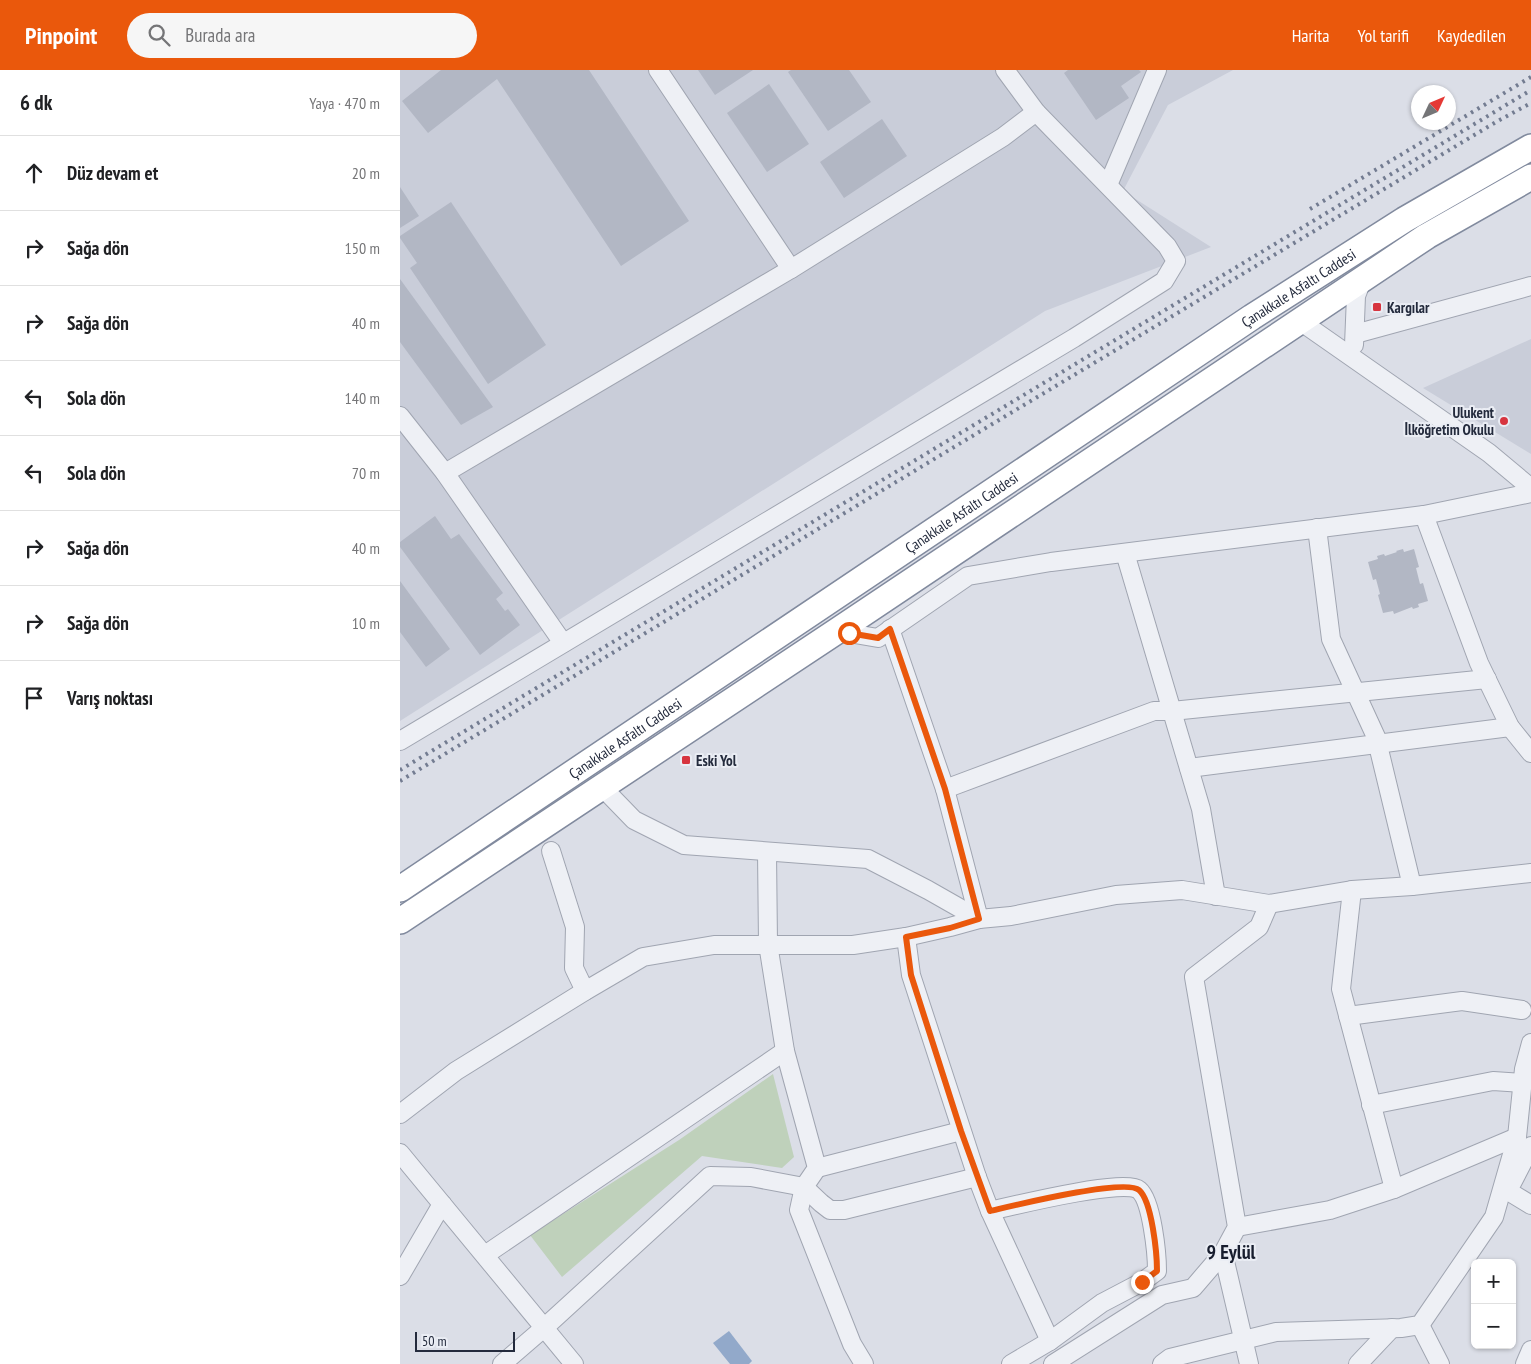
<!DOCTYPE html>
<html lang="tr">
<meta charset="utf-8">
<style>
:root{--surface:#fff;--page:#f6f6f6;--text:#202124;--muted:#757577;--line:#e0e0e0;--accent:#ea580c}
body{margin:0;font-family:"PT Sans Narrow",sans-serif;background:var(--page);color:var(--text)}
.controls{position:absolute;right:15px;bottom:15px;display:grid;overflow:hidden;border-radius:8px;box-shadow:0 1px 4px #0004}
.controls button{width:45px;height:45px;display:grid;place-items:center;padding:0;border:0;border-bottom:1px solid var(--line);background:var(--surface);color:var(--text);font:25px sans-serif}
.compass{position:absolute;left:1011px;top:15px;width:45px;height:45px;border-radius:50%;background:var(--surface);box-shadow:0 1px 4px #0004;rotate:46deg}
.scale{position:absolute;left:15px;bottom:12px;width:100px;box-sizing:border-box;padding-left:5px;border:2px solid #242b3d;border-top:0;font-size:14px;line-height:18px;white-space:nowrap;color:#242b3d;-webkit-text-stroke:4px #eaedf4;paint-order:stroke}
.stop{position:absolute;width:15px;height:15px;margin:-11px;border:4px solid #ea580c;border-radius:50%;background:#fff}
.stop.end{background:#ea580c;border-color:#fff;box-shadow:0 1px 5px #0008}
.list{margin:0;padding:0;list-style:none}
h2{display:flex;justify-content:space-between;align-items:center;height:65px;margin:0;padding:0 20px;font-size:21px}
h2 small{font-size:16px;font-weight:400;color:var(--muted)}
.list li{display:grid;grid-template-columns:32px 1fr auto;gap:15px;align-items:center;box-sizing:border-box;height:75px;padding:0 20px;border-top:1px solid var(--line)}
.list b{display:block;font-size:19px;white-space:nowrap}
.list em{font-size:16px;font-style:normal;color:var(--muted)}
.icon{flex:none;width:28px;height:28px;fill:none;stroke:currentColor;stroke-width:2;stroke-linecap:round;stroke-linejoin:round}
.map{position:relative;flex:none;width:1131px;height:1294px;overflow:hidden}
header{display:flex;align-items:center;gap:30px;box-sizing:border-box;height:70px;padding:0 25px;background:var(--accent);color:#fff}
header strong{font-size:24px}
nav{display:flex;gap:28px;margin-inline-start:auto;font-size:18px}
.search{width:350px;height:45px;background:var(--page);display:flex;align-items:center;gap:12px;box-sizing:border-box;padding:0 18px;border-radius:28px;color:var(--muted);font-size:19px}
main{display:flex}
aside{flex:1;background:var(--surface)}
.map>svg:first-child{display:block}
.built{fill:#c9cdd9}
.green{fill:#bfd1bb}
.water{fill:#92a9ca}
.building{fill:#b2b7c4}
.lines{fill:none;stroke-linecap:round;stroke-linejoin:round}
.minor-casing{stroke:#a0a5b1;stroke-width:20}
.highway-casing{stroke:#818a9e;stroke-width:28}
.minor{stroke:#eef0f5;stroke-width:18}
.highway{stroke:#fff;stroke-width:25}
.rail{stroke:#737c91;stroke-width:4;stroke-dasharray:2.5 5;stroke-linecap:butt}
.route{stroke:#ea580c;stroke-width:6}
.poi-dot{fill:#d7343f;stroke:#eaedf4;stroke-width:2}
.labels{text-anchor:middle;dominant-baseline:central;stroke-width:4;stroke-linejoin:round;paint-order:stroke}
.street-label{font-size:15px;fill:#242b3d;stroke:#eaedf4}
.poi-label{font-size:15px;font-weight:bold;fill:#242b3d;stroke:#eaedf4;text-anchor:start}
.district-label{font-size:20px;font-weight:bold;fill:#171d2e;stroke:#eaedf4}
</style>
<header>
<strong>Pinpoint</strong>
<div class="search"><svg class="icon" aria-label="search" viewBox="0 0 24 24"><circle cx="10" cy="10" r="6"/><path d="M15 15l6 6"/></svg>Burada ara</div>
<nav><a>Harita</a><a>Yol tarifi</a><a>Kaydedilen</a></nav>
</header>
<main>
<aside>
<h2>6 dk<small>Yaya · 470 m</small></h2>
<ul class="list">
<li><svg class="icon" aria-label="ahead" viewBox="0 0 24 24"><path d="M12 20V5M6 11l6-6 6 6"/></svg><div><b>Düz devam et</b></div><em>20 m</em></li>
<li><svg class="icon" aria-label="right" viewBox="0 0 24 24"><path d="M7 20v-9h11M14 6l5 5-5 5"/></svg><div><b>Sağa dön</b></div><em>150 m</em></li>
<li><svg class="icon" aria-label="right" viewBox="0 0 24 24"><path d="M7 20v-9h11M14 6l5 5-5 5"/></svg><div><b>Sağa dön</b></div><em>40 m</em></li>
<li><svg class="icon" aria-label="left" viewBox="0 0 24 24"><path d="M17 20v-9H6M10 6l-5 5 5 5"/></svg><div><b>Sola dön</b></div><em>140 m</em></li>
<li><svg class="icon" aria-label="left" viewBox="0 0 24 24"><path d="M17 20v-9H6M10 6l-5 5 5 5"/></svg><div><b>Sola dön</b></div><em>70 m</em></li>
<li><svg class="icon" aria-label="right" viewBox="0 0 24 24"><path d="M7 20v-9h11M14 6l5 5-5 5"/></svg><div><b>Sağa dön</b></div><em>40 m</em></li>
<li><svg class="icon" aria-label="right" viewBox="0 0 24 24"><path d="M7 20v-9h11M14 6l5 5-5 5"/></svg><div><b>Sağa dön</b></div><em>10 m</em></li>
<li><svg class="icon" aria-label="arrive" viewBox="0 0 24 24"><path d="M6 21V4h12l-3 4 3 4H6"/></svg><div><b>Varış noktası</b></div></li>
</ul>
</aside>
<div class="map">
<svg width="1131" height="1294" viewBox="0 0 1131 1294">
<rect width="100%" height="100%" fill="#dbdee7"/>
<!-- built -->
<g class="built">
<path d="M0,0H833L768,35L723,121L811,177L645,241L0,651Z"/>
<path d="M1131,269V384L1023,318Z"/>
</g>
<!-- green -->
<path class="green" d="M373,1004L394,1087L382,1098L302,1086L162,1207L130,1165L279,1070Z"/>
<!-- water -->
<path class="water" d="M329,1261L352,1291L349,1294H330L313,1273Z"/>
<!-- building -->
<g class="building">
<path d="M41,0H189L289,151L221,196L97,9L28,63L2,31Z"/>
<path d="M298,0H353L315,25Z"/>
<path d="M391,0H449L471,32L428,61L388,2Z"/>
<path d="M668,0H739L741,2L721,16L729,28L696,50L664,3Z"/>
<path d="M369,14L409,74L367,102L327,43Z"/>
<path d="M482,49L507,86L444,128L420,92Z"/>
<path d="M0,117L19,146L0,158Z"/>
<path d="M51,132L146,275L88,314L10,198L17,193L0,168V166Z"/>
<path d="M0,209L93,337L61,355L0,272Z"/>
<path d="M35,446L51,469L59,464L103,523L96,529L105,541L108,539L120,555L80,585L0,477V472Z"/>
<path d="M1003,479L1004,482L1014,479L1019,497L1016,498L1020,514L1023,513L1028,531L1018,534L1019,537L1013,539L1012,537L994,544L993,541L983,543L978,525L980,524L976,509L973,510L968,492L978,489L977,486L984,484L985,486L997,482L996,481Z"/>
<path d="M0,511L50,579L26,597L0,562Z"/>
</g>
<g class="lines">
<defs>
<g id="minor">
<path d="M258,0L391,199"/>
<path d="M708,115L757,0"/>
<path d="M900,251L1089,383L1131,418"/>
<path d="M955,264L1131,216"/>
<path d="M954,275L956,226L963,208"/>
<path d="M0,346L45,403L163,573"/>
<path d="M45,403L391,199L603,67L636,42"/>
<path d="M1024,445L1079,593L1110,657L1131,683"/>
<path d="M917,458L931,569L976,667L1012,816"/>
<path d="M725,483L801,739L816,826"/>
<path d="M437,561L478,568L568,506L651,492L1024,445L1131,423"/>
<path d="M0,671L674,268L764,211L776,191L767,176L636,42L605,0"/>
<path d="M789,698L1110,657"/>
<path d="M202,717L234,750L284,775L468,789L528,820L579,849L611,846L716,825L782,820L869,834L952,820L1012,816L1131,803"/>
<path d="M545,719L754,641H772L1087,609"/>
<path d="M151,781L175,857L174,898L185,921"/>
<path d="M367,782L368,874L385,981L417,1098L404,1117L399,1140L452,1274L464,1294"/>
<path d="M952,820L941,919L994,1119"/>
<path d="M506,867L511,905L577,1107L590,1141L650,1271"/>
<path d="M948,946L1062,931L1122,940"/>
<path d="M971,1035L1093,1011L1123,1013L1130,1005"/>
<path d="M0,1044L56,1001L185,921L243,887L314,875H453L506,867L550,857L579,849L545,719L490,559"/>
<path d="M0,1083L174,1294"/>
<path d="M417,1098L561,1061"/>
<path d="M1112,1113L1131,1076"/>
<path d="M1108,1121L1131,1135"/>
<path d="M590,1141C612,1136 725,1108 739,1120C752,1131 757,1184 757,1201L742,1212L702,1233L650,1271L611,1294"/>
<path d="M837,1157L930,1140L994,1119L1117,1067"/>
<path d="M85,1185L385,981"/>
<path d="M0,1206L42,1134"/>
<path d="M1020,1255L1040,1294"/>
<path d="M102,1294L145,1257L310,1106L351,1107L404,1117L421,1133L430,1140H444L577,1107"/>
<path d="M653,1294L762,1225L793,1218L823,1183"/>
<path d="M762,1294L770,1288L876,1262L1001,1258L1020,1255L1094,1147L1117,1067L1124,999L1131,973"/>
<path d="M849,1294L823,1183L837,1157L794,907L859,857L869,834"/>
<path d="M958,1294L992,1258"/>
<path d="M1125,1294L1131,1280"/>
</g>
<g id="highway">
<path id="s1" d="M0,819L852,247L1004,150L1131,77"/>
<path d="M0,851L437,561L1027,166L1131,107"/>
</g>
</defs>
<!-- minor casing -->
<use href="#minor" class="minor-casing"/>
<!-- highway casing -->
<use href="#highway" class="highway-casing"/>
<!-- minor -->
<use href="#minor" class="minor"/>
<!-- highway -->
<use href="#highway" class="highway"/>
<!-- rail -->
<g class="rail">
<path d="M910,139L1131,7"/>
<path d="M0,700L1131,20"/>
<path d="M0,711L579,362L1096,52L1131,33"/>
</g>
</g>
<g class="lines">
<!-- route -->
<path class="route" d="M449,563L478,568L490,559L545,719L579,849L550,858L506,867L511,905L561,1061L590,1141C612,1136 725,1108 739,1120C752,1131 757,1184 757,1201L742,1212"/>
</g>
<!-- markers -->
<g class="poi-dot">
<rect x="972" y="232" width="10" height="10" rx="2.5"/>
<circle cx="1104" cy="351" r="5"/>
<rect x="281" y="685" width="10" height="10" rx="2.5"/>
</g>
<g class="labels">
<!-- street labels -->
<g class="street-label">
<text stroke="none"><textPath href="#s1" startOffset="1081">Çanakkale Asfaltı Caddesi</textPath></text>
<text stroke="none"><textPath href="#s1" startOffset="676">Çanakkale Asfaltı Caddesi</textPath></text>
<text stroke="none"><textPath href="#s1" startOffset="271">Çanakkale Asfaltı Caddesi</textPath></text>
</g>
<!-- poi labels -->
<g class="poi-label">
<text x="987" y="237">Kargılar</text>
<text x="1094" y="342" text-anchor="end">Ulukent<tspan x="1094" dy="17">İlköğretim Okulu</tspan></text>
<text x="296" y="690">Eski Yol</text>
</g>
<!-- district labels -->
<g class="district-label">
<text x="831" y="1182">9 Eylül</text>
</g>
</g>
</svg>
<div class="controls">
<button>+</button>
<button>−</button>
</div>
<svg class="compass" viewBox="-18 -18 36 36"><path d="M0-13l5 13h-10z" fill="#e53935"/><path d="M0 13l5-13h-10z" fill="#757577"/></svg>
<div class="scale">50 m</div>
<div class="stop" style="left:449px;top:563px"></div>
<div class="stop end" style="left:742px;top:1212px"></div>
</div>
</main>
